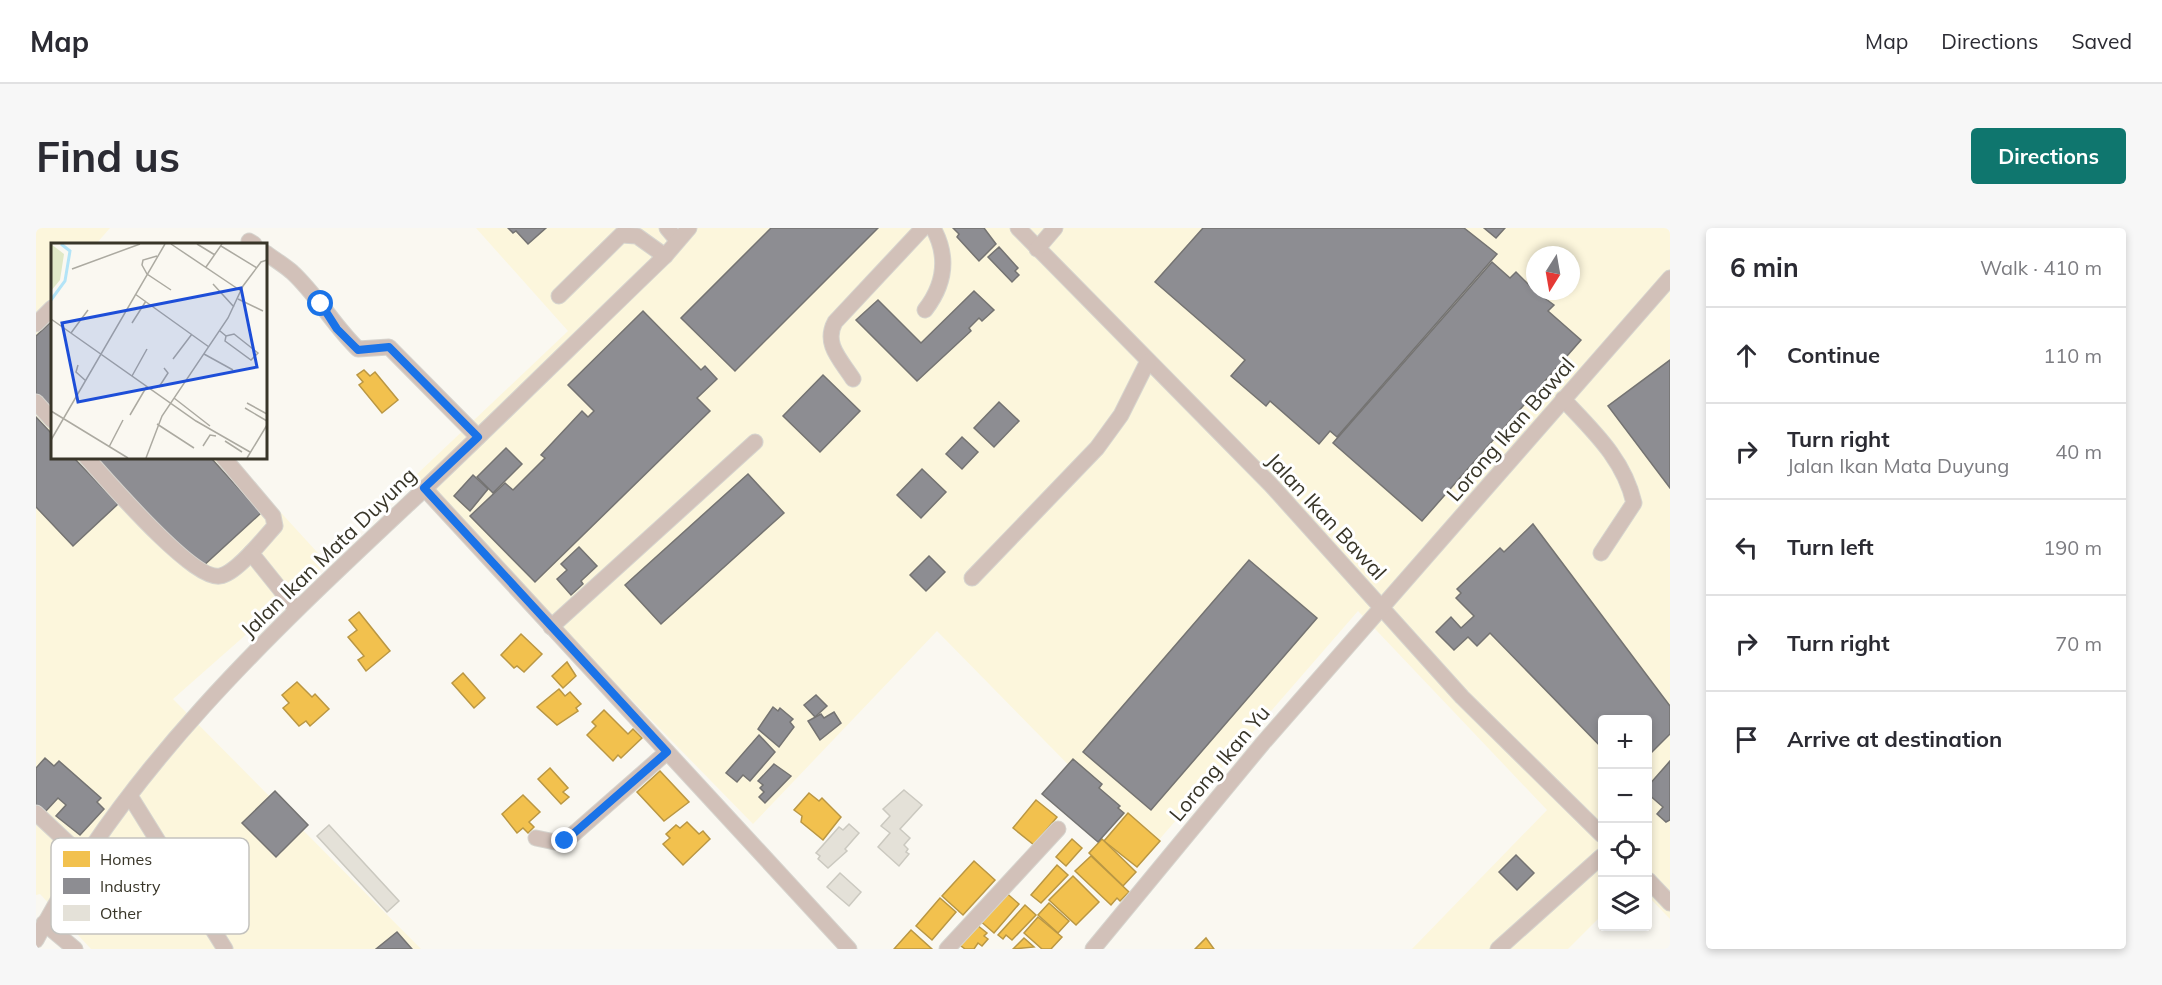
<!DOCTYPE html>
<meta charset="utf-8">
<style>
:root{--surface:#fff;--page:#f7f7f7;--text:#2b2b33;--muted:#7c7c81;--line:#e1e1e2;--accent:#0f766e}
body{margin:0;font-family:Mulish,sans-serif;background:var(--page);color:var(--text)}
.controls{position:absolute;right:18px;bottom:18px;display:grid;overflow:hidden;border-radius:6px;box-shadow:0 3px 9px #0003}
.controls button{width:54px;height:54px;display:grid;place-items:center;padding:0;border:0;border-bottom:2px solid var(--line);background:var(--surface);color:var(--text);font:30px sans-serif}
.compass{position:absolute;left:1490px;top:18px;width:54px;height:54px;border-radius:50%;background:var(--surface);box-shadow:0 3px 9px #0003;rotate:191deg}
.stop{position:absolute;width:18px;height:18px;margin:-14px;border:4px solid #1a73e8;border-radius:50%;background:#fff}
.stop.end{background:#1a73e8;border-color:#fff;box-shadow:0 2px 6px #0008}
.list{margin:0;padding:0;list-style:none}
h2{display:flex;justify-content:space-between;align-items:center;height:78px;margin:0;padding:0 24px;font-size:26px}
h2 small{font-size:20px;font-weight:400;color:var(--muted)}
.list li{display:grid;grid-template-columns:39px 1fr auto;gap:18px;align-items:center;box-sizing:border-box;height:96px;padding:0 24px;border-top:2px solid var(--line)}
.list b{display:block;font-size:22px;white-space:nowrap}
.list p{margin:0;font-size:20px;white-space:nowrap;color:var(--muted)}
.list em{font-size:20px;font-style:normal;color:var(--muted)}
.icon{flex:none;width:33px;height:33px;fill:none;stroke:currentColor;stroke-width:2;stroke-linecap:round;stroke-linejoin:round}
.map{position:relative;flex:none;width:1634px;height:721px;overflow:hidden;border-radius:6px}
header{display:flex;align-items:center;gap:36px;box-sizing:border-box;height:84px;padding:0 30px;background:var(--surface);border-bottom:2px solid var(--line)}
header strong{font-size:28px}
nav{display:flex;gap:33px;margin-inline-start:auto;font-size:21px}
.intro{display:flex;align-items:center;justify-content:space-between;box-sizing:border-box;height:144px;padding:0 36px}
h1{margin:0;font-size:42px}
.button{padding:15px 27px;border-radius:6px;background:var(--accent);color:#fff;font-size:21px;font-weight:700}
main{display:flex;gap:36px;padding:0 36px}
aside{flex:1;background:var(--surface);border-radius:6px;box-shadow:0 3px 9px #0003}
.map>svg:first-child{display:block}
.built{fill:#fcf6dc;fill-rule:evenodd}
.homes{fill:#f2c14e;stroke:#ba9743;stroke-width:1.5}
.industry{fill:#8d8d92;stroke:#747372;stroke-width:1.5}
.building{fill:#e4e1d8;stroke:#cbc9c0;stroke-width:1.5}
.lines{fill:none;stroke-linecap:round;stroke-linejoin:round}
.minor-casing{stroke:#d6d4ce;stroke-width:17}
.minor{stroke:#d2c1b9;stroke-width:15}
.route{stroke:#1a73e8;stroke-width:8}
.labels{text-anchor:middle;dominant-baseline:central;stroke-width:6;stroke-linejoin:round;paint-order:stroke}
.street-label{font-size:21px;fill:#383528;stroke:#fff}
.inset-river{fill:none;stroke:#b3e4f7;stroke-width:3}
.inset-road{fill:none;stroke:#acaaa1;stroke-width:1.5}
.view{fill:#1d4ed8;fill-opacity:0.15;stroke:#1d4ed8;stroke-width:3}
.inset-edge{fill:none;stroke:#383528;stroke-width:3}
.key{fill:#fff;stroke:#c3c2be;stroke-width:1.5}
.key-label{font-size:16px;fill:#383528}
</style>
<header>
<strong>Map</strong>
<nav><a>Map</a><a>Directions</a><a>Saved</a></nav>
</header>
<div class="intro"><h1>Find us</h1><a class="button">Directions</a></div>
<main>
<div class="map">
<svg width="1634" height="721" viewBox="0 0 1634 721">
<rect width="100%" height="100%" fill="#faf8f1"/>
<!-- built -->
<g class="built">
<path d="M0,0H74L60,16H16V230H195L291,335L137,471L385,721H55L4,666L0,667Z"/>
<path d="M440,0H1634V691L1612,668V491H1566V687L1532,721H1376L1511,582L1322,383L1115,621L901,403L717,596L378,249L532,103ZM1499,27H1535V63H1499Z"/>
</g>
<!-- homes -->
<g class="homes">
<path d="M328,142L334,148L339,144L362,172L346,185L323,157L327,154L321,147Z"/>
<path d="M323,384L354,423L330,443L322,432L328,428L312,409L321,402L313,392Z"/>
<path d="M485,406L506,426L488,444L481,438L478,440L465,427Z"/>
<path d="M531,434L540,448L527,460L516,448Z"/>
<path d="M427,445L449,470L438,480L416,455Z"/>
<path d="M261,454L276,469L279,466L293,481L274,498L270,493L263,498L247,480L253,475L246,467Z"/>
<path d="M523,461L529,468L534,464L545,476L540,480L542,483L521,497L501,479Z"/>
<path d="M568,482L592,506L597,501L606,510L585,530L582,527L577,533L551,507L560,498L556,494Z"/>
<path d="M514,540L532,560L527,564L533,569L525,576L502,551Z"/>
<path d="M624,543L653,574L628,593L601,564Z"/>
<path d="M773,565L783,573L786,570L805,589L787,612L765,594L766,588L758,582Z"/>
<path d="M487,567L504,584L493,594L498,599L492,605L487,600L481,605L466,586Z"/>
<path d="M1000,572L1021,589L998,617L977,600Z"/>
<path d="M1092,585L1124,613L1101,639L1068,613Z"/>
<path d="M651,594L663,606L667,603L674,611L647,637L627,616L634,610L630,606L640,597L644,600Z"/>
<path d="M1036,611L1046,620L1030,638L1020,629Z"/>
<path d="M1066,611L1100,644L1087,658L1053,625Z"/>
<path d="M1055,628L1093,664L1084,673L1081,670L1075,677L1039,643Z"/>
<path d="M938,633L959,652L927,687L906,668Z"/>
<path d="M1021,637L1032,647L1005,675L995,667Z"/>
<path d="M1037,648L1063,674L1040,697L1013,672Z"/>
<path d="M967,662L983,676L958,705L942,691Z"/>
<path d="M904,670L920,684L896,712L880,698Z"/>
<path d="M1013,675L1033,693L1022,705L1002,687Z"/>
<path d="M989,677L1000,687L976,712L970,707L967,711L962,707Z"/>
<path d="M1002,689L1026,709L1015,721H1006L988,705Z"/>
<path d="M936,693L951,705L948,708L952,711L946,718L942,715L938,721H929L920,714Z"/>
<path d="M875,702L896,721H858Z"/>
<path d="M988,710L998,719L977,721Z"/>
<path d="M1170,710L1178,721H1159Z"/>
</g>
<!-- industry -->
<g class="industry">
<path d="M472,0H510L492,16L480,3L477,5Z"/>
<path d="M735,0H842L699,143L645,90Z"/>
<path d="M917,0H948L960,16L943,33L921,9L923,6Z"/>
<path d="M1167,0H1428L1461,26L1301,209L1294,203L1283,216L1234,173L1230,178L1195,148L1209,132L1119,54Z"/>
<path d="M1448,0H1469L1460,10Z"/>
<path d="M963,19L982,40L979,43L983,47L976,54L952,29Z"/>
<path d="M1456,34L1474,50L1480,44L1499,63L1518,77L1512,83L1545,112L1386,293L1297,215Z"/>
<path d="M938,63L958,82L946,93L943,90L933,100L935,103L881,153L820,92L842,72L885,115Z"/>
<path d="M607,83L665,142L669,138L681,151L661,170L674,183L499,354L434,288L469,255L477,262L509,230L505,227L546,183L552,189L558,183L532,157Z"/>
<path d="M16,93V186L0,168V108Z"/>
<path d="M1634,132V260L1572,178Z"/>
<path d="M787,147L824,183L784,224L747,188Z"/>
<path d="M963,174L983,193L958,219L938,200Z"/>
<path d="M0,189L16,206V230H38L82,276L37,318L0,279Z"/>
<path d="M926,209L942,224L926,241L910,226Z"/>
<path d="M470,220L486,236L457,265L441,249Z"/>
<path d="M57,230H175L225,285L165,340L138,315Z"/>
<path d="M886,241L910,264L885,290L861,267Z"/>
<path d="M712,246L748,285L625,396L589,357Z"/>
<path d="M437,247L452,261L434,283L418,268Z"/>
<path d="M1497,296L1634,478V506L1612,528V491H1566V520L1454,405L1441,418L1432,409L1418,422L1400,404L1415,389L1425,400L1438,388L1420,370L1425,365L1421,361L1464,320L1468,324Z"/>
<path d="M543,319L561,338L545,353L547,356L535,367L521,351L531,342L525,336Z"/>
<path d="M893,328L909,344L890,363L874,347Z"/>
<path d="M1213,332L1281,390L1115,582L1047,524Z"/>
<path d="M780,467L791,478L779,489L768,477Z"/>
<path d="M737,479L742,483L744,480L757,491L754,494L758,499L743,519L722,501Z"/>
<path d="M798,484L805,495L784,512L772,493L785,486L788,490Z"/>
<path d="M723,507L739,524L714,553L707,547L701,554L690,545Z"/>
<path d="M9,530L18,538L23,533L65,570L61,574L68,581L44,607L20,588L30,577L22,570L9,584L0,577V540Z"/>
<path d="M1037,531L1066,556L1063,560L1084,578L1082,580L1088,585L1062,614L1006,566Z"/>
<path d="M1634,533V592L1630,594L1621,586L1627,579L1612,566V558Z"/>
<path d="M738,536L755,548L729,575L723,569L728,564L724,560L727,557L722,553Z"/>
<path d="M239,563L272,597L240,629L206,595Z"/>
<path d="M1480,627L1498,645L1481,662L1463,644Z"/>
<path d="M361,704L376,721H340Z"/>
</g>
<!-- building -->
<g class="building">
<path d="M868,562L886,577L864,601L874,610L868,617L872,621L870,624L873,626L863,638L842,619L854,605L845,598L854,588L847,581Z"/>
<path d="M813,596L823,605L809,621L811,623L792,640L782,631L784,628L780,625L803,599L807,602Z"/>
<path d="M293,597L363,673L351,684L281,608Z"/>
<path d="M804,645L825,664L813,678L791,659Z"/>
</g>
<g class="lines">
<defs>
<g id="minor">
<path d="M631,0L641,12"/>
<path d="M982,0L1235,257L1426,469L1566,607"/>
<path d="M213,13L218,16"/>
<path d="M1001,21L1019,0"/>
<path d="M230,25C238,31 248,37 256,44C281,67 298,98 322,121L353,119L442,209"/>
<path d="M523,68L585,7L601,8L629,28"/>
<path d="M889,82C909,56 913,29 897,0"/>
<path d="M0,96L16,80"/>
<path d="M817,151C805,132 787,116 799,94L887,0"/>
<path d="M1527,171C1557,203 1588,231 1598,275L1565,325"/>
<path d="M0,174L16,192"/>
<path d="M51,230C71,252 157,353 184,348C201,345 227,311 239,298L237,288L188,230"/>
<path d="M388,260L813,721"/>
<path d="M215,325L260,381"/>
<path d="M936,350L1061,220L1085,187L1112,133"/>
<path d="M515,399L719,214"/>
<path d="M94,568L189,721"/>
<path d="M0,585L48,630"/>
<path d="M500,610L519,614L532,611L631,524"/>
<path d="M1612,652L1634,675"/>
<path d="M8,695L39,721"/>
<path d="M0,712C92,536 240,400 383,266C466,187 547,107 629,28L653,0"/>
<path d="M911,721L1022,601"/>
<path d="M1057,721L1227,515L1634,50"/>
<path d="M1462,721L1566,628"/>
</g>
</defs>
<!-- minor casing -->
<use href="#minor" class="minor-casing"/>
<!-- minor -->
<use href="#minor" class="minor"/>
</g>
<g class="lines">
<!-- route -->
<path class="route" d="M285,76L301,101L322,122L353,119L442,209L388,260L631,524L529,613"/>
</g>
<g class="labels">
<!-- street labels -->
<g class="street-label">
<text transform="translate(1474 201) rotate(-49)">Lorong Ikan Bawal</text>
<text transform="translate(1291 288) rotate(47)">Jalan Ikan Bawal</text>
<text transform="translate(292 324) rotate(-44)">Jalan Ikan Mata Duyung</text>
<text transform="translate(1183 535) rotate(-50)">Lorong Ikan Yu</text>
</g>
</g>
<!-- overview -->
<g transform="translate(15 15)">
<rect width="216" height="216" fill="#faf8f1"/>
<path d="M0,1L13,11L9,37L0,48Z" fill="#e0e8c6"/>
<path class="inset-river" d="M0,57L14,38L19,8L10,1"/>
<path class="inset-road" d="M120,1L190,48M146,1L164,12M170,3L206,25M106,13L92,17L91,22L96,31L120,47M155,24L171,1M21,26L89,1M162,41L183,64M84,51L158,104M187,56L212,68M0,76L145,178L199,209M81,80L95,58M169,88L175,93L174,98L200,117L207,110L183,91L175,93M20,90L37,67M153,111L182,127M122,116L141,91M27,122L25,129L35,138M81,133L96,106M108,144L117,130L113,125M123,155L159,183M196,160L216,171M194,165L216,178M0,168L77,215M79,172L96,143M106,181L143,205M0,197L114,1M174,198L191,209M152,203L159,192L165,193M58,204L72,177M95,215L111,173L177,75L192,43L210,19L216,17M196,215L216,182"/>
<path class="view" d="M190,45L206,124L27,159L11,80Z"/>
<rect width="216" height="216" class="inset-edge"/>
</g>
<!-- legend -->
<rect x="15" y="610" width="198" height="96" rx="9" class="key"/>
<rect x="27" y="623" width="27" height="16" fill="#f2c14e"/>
<rect x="27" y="650" width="27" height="16" fill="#8d8d92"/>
<rect x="27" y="677" width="27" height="16" fill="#e4e1d8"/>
<g class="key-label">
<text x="64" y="637">Homes</text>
<text x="64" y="664">Industry</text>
<text x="64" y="691">Other</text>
</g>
</svg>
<div class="controls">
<button>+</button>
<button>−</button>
<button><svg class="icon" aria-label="locate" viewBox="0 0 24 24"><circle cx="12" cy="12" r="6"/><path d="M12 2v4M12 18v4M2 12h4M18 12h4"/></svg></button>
<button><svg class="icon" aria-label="layers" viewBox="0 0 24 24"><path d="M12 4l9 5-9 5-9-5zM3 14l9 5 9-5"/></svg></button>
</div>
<svg class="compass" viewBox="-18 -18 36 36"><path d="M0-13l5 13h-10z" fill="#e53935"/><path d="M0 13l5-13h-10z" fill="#7c7c81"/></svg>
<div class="stop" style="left:285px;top:76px"></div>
<div class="stop end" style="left:529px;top:613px"></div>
</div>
<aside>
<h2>6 min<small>Walk · 410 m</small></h2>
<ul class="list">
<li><svg class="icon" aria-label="ahead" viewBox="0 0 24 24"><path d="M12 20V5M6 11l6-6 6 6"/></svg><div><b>Continue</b></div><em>110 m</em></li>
<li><svg class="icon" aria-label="right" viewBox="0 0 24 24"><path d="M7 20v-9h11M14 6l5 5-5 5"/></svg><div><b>Turn right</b><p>Jalan Ikan Mata Duyung</p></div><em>40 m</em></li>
<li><svg class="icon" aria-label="left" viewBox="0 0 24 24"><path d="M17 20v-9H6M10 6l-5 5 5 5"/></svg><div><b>Turn left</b></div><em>190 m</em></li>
<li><svg class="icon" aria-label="right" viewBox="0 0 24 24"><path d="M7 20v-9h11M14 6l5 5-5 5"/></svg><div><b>Turn right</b></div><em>70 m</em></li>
<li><svg class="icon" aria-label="arrive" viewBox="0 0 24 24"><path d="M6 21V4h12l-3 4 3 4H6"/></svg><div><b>Arrive at destination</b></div></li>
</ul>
</aside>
</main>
